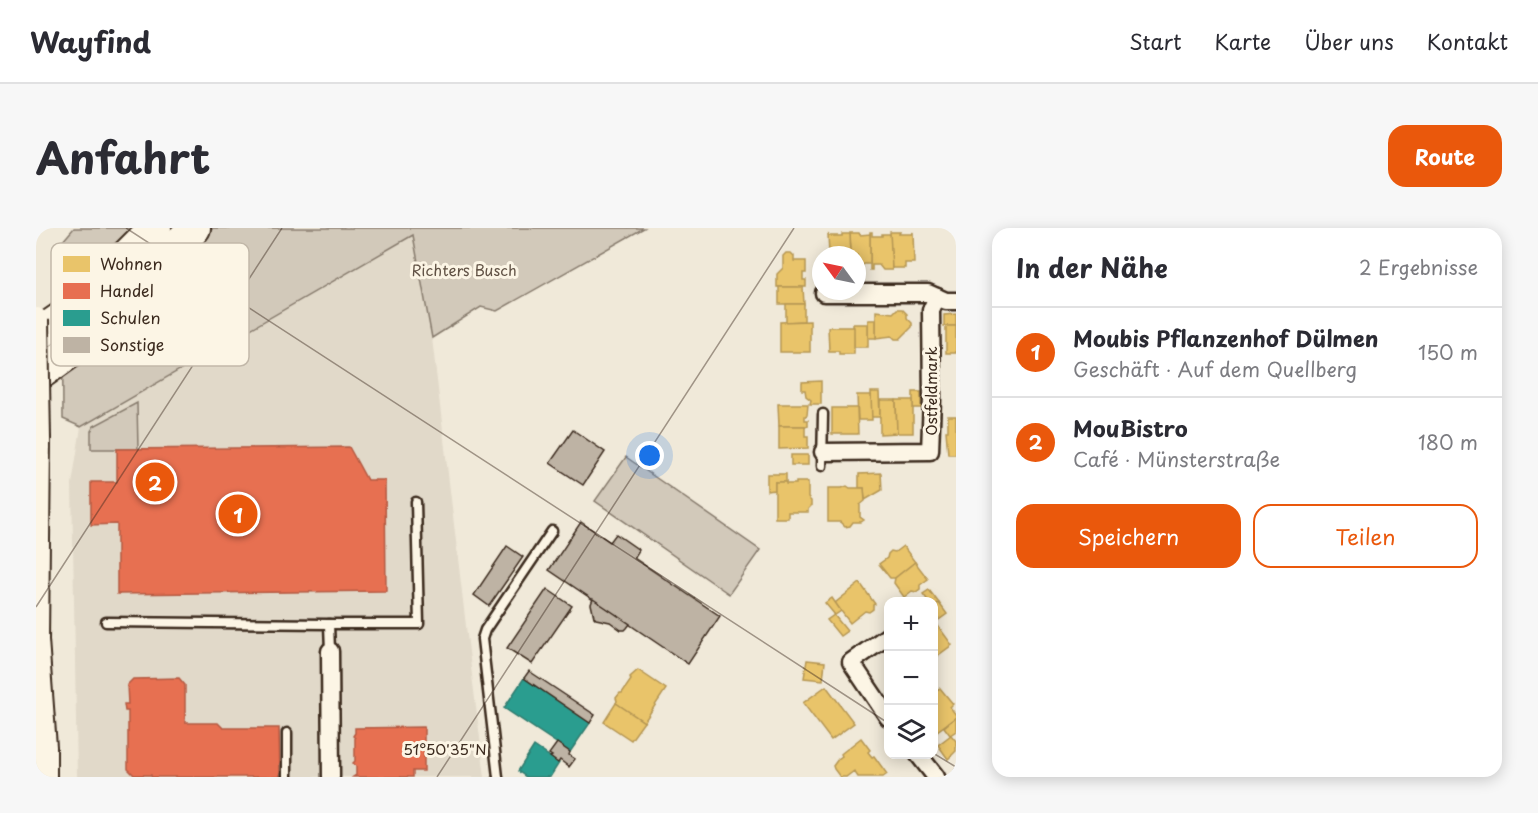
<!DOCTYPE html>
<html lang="de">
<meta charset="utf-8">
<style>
:root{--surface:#fff;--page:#f7f7f7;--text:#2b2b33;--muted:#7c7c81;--line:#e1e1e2;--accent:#ea580c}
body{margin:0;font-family:"Playpen Sans",sans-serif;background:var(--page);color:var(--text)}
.controls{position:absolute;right:18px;bottom:18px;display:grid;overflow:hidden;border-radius:12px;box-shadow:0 3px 15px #0003}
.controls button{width:54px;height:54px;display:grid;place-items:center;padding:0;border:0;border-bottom:2px solid var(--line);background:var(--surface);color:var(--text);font:30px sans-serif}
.compass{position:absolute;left:776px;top:18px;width:54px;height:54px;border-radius:50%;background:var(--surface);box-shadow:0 3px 15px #0003;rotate:303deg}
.you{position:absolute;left:614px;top:228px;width:21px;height:21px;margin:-15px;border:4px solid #fff;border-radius:50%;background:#1a73e8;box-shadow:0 0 0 9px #1a73e833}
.badge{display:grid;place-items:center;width:39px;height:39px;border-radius:50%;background:var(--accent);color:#fff;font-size:20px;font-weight:700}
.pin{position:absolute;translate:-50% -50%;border:3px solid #fff;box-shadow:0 2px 6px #0006}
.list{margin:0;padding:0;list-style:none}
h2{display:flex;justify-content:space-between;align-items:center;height:78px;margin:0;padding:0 24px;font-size:26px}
h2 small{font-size:20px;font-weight:400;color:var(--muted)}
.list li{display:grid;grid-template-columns:39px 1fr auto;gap:18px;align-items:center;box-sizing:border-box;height:90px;padding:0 24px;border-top:2px solid var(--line)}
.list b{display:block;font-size:22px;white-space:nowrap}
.list p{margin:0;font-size:20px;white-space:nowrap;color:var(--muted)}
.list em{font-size:20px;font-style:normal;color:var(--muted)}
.actions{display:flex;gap:12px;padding:18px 24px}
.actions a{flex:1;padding:14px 0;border:2px solid var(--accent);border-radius:18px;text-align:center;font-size:21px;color:var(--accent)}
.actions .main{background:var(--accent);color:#fff}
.icon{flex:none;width:33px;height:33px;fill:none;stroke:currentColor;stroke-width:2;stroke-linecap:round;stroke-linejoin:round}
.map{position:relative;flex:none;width:920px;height:549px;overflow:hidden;border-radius:18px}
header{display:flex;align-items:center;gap:36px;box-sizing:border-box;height:84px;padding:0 30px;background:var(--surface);border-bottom:2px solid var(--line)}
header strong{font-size:28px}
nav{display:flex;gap:33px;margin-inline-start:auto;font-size:21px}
.intro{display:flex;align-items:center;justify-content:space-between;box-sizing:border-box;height:144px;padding:0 36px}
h1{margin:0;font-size:42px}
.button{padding:15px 27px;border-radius:18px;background:var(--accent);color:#fff;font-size:21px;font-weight:700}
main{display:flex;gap:36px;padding:0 36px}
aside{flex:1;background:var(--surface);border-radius:18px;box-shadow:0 3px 15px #0003}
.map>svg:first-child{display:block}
.built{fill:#e1d9c9}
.green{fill:#d2c9ba;stroke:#867a6c;stroke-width:1.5}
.homes{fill:#e9c46a;stroke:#b59653;stroke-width:1.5}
.shops{fill:#e76f51;stroke:#b35a42;stroke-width:1.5}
.schools{fill:#2a9d8f;stroke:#2f7a6d;stroke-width:1.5}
.building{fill:#beb3a4;stroke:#3b2a1e;stroke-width:1.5}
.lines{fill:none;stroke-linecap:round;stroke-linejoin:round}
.lane-casing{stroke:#3b2a1e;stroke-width:13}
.street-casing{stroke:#3b2a1e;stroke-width:21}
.secondary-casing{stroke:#3b2a1e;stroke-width:28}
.highway-casing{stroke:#3b2a1e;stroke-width:36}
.lane{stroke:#fcf5e5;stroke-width:8}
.street{stroke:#fcf5e5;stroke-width:16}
.secondary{stroke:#fcf5e5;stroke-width:24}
.highway{stroke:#fcf5e5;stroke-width:32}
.secondary-bridge-casing{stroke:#3b2a1e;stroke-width:28;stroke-linecap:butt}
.secondary-bridge{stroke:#fcf5e5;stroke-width:24}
.ticks{fill:none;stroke:#3b2a1e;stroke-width:1.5;stroke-opacity:0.45}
.labels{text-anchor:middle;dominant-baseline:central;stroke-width:6;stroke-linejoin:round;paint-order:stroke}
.park-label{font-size:15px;fill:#615245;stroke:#fcf5e5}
.street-label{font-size:15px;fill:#3b2a1e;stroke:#fcf5e5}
.key{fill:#fcf5e5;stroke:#c2b8a9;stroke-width:1.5}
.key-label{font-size:16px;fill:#3b2a1e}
.ticks-label{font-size:15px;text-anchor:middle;fill:#3b2a1e;stroke:#fcf5e5;stroke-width:6;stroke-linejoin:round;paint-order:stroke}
</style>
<header>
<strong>Wayfind</strong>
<nav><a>Start</a><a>Karte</a><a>Über uns</a><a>Kontakt</a></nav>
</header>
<div class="intro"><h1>Anfahrt</h1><a class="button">Route</a></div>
<main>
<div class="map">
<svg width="920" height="549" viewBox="0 0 920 549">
<rect width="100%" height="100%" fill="#f0e9d9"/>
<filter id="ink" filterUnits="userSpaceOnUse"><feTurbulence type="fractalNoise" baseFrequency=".0167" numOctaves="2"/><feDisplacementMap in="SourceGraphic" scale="12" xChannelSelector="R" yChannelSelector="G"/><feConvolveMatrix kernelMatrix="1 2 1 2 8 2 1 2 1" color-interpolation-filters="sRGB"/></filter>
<g filter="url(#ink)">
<!-- built -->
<path class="built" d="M377,6L396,110L434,432L449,549H41L36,256L45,199Z"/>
<!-- green -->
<g class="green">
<path d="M38,0H608L461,83L445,79L396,110L377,7L45,199L27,191L26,14Z"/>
<path d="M101,175L102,221H55V203L58,198Z"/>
<path d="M590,229L724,322L693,366L559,273Z"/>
</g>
<!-- homes -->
<g class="homes">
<path d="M834,4H836V8H846V6H855L856,42H847L843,37H836V42H834Z"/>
<path d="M854,4H864L863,6H876L877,4L878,35H869V40H856Z"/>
<path d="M814,5H823L824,7L834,6V36H828L823,41H821V27H815Z"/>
<path d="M792,6L793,8H806V6H814L815,27H793Z"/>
<path d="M750,25H755L758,28V33H770V45H767V52H770V59H741V46L747,40V28Z"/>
<path d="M743,59H767L768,76H743Z"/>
<path d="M750,76H768V93L750,94Z"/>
<path d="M861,81H866L871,86V90L876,95V99L864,111H859L856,108L840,110V83L857,85Z"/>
<path d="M920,86V98H908V87Z"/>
<rect x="832" y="92" width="8" height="18"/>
<path d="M774,93V124H744V94Z"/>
<path d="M817,96H832V119H818Z"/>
<rect x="910" y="98" width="10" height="27"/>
<path d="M792,99H818V126H803V123H793Z"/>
<path d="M785,153V176H774L775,172L770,168L769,162H766V154Z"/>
<path d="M835,164H843L844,189H835Z"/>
<rect x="877" y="164" width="8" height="16"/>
<path d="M821,167H835L836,192H822Z"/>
<path d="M844,172H860L861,205L844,206Z"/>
<path d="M860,172H877V205H861Z"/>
<path d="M742,176H772L771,187L769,188V192H772V198H743Z"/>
<path d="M796,180H821L822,206H796Z"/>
<path d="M912,188H920V226H912L910,203H912Z"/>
<path d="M743,198H772L769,199V208H772V220L743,221Z"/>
<rect x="755" y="227" width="17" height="10"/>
<path d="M845,245L846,262L829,272L828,260H823V246Z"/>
<path d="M731,246H750V254H739V262L731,263Z"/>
<path d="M739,254H750V256H760V254H772V270L775,273V278L772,281V284H752V290H739Z"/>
<path d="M811,258L814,260H828L829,273L824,277V289L828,292L825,294H817L814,298L809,299L804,294H792V260H806Z"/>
<path d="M867,318L879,334L859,350H854L843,336L851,330L852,326L855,323L859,324Z"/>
<path d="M879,334L892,351L884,357V361L880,364L876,363L868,369L858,355L859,350Z"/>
<path d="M824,355L839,376L837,377V381L833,384L829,383L814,395L799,375Z"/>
<path d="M893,362L903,375L897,379V374H893L887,366Z"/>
<path d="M796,370L805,383L799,387L789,375Z"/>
<path d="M903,375L911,386L900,394L897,391V379Z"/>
<path d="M798,387L811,403L804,408L791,392Z"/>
<path d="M897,391L916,417L897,431Z"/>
<path d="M771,432L789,434L787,452L768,450Z"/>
<path d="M602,442L630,461L608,494L580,475L581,473L580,470L584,465H586L595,452L594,449Z"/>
<path d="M790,458L818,495L795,512L767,475Z"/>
<path d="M904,460L917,476L914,479L920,487V489L897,506V465Z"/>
<path d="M580,475L608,494L595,512L568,494Z"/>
<path d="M920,489V503L914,507L908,499Z"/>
<path d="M915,507L920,513V523L912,531L902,517Z"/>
<path d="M825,510L834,522L832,524L836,529L838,528L851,546L847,549H822L818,543L810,549H804L798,541L797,538L802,531L806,528L805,526L806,525Z"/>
</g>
<!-- shops -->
<g class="shops">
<path d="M313,219L331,252H349L350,363L81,366V296L55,297V254H81V221Z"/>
<path d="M143,450L149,457V495H182L187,500H243L244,549H115V547H98L92,541V483H89L88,476H92L91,457L97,451Z"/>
<path d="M388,499V543H377V549H317L320,547V538L317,535L319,533V510L317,508L319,505V500Z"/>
</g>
<!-- schools -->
<g class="schools">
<path d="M488,450L554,495L534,524L468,480Z"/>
<path d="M498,518L523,535L514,549H490L482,543Z"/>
</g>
<!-- building -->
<g class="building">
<path d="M537,202L569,224L547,257L514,235Z"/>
<path d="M545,294L574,314L580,306L603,322L598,330L684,388L652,436L513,342Z"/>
<path d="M471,318L487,329L453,378L438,367Z"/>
<path d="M511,361L536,378L496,436L471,420Z"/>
<path d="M557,371L594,396L591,400L589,402H585L574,394L560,391L558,389L555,376Z"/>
<path d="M493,443L559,487L554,495L488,450Z"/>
<path d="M521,515L534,524L533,527L539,531L533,539L524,532L522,535L514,529L516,528L513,526Z"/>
</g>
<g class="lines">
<defs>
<g id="lane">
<path d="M786,238L787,186"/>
<path d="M70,394L293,396L294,423"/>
<path d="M293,396H383L380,274"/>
<path d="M251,549V505"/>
<path d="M462,549L446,411L449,402L516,303"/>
</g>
<g id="street">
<path d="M788,65H892L910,73H920"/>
<path d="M787,224L894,223L896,171L895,82L901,69"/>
<path d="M852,408L815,434L852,489"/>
<path d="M294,423L295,549"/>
<path d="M882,526L900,549"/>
</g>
<g id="secondary">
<path d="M0,412L8,519V549"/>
<path d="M0,413L2,212"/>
</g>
<g id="highway">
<path d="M0,108L35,84L119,0"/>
<path d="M0,148L32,125L107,55L158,0"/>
</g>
</defs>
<!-- lane casing -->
<use href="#lane" class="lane-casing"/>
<!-- street casing -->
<use href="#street" class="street-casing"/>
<!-- secondary casing -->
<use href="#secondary" class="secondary-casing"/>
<!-- highway casing -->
<use href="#highway" class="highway-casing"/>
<!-- lane -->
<use href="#lane" class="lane"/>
<!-- street -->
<use href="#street" class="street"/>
<!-- secondary -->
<use href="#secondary" class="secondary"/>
<!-- highway -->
<use href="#highway" class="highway"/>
<defs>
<path id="secondary-bridge" d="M0,92L2,212"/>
</defs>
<!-- secondary-bridge casing -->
<use href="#secondary-bridge" class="secondary-bridge-casing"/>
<!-- secondary-bridge -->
<use href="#secondary-bridge" class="secondary-bridge"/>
</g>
</g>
<!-- ticks -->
<path class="ticks" d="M90,0L852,495M0,379L246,0M897,525L920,539M401,549L758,0M913,549L920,538"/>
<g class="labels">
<!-- park labels -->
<g class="park-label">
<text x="428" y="41">Richters Busch</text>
</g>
<!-- street labels -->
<g class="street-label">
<text transform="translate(894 163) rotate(-90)">Ostfeldmark</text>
</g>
</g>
<!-- legend -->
<rect x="15" y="15" width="198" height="123" rx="9" class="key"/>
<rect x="27" y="28" width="27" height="16" fill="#e9c46a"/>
<rect x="27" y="55" width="27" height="16" fill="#e76f51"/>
<rect x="27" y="82" width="27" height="16" fill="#2a9d8f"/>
<rect x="27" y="109" width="27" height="16" fill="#beb3a4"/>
<g class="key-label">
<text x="64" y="42">Wohnen</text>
<text x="64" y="69">Handel</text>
<text x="64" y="96">Schulen</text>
<text x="64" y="123">Sonstige</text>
</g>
<g class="ticks-label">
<text x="409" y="527">51°50'35"N</text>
</g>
</svg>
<div class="controls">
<button>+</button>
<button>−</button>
<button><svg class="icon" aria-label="layers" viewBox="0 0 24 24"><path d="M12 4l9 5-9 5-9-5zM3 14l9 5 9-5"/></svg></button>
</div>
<svg class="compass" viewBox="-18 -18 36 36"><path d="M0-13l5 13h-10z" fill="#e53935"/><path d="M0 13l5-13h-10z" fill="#7c7c81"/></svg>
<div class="you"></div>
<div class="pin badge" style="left:202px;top:286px">1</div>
<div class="pin badge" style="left:119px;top:254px">2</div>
</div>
<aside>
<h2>In der Nähe<small>2 Ergebnisse</small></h2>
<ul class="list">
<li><span class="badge">1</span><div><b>Moubis Pflanzenhof Dülmen</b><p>Geschäft · Auf dem Quellberg</p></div><em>150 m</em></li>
<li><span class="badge">2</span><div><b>MouBistro</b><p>Café · Münsterstraße</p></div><em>180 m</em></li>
</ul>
<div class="actions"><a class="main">Speichern</a><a>Teilen</a></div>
</aside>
</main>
